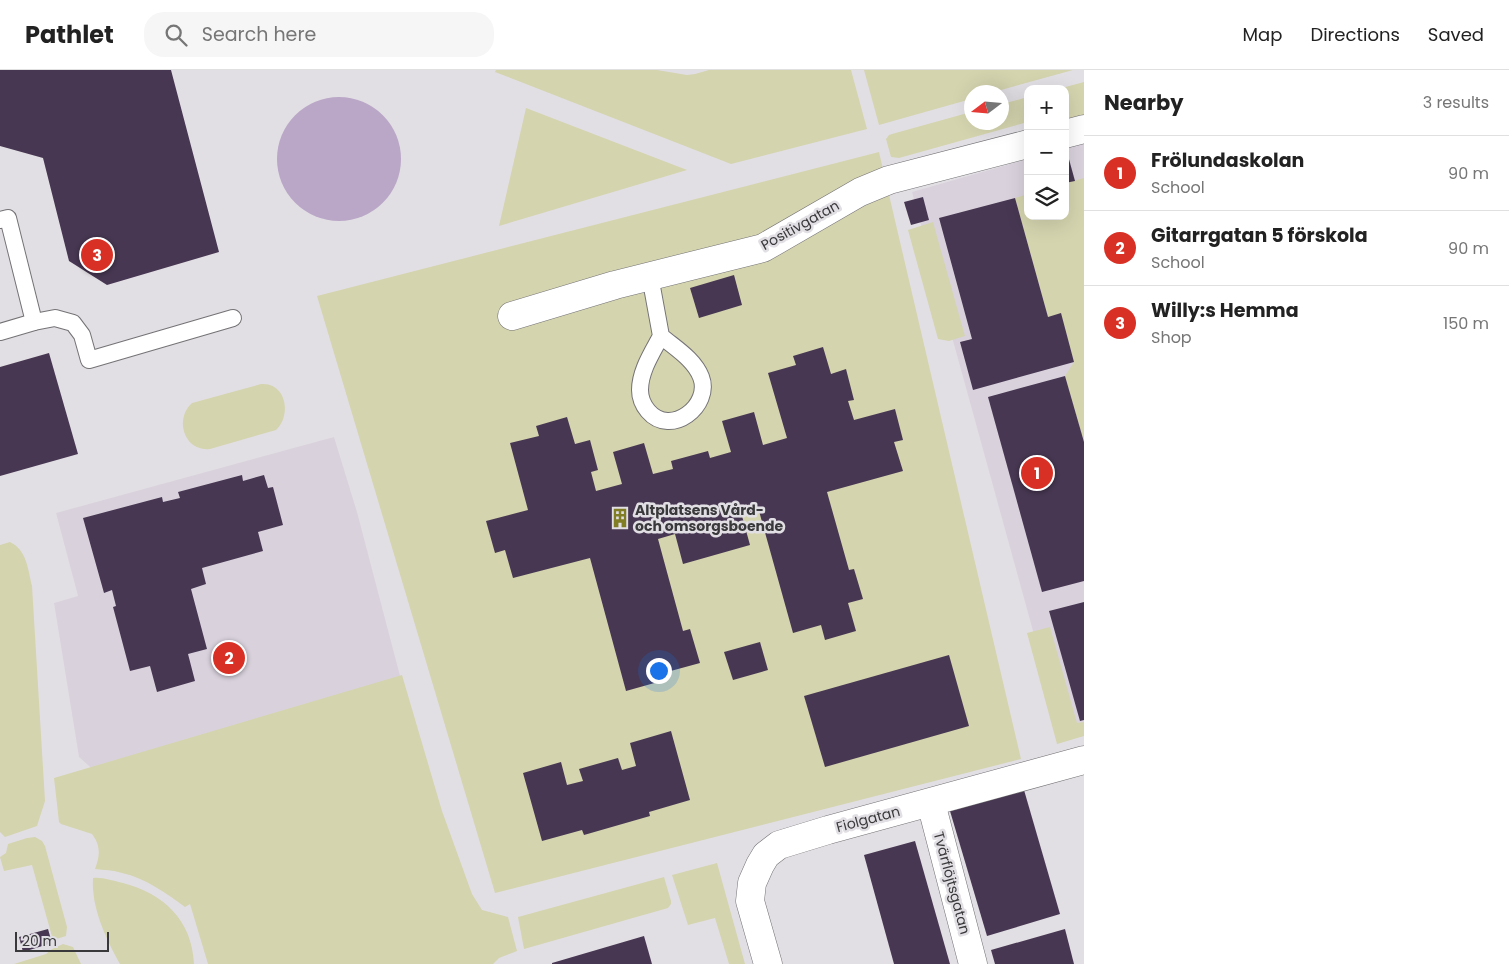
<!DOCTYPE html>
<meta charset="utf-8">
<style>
:root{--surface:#fff;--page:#f6f6f6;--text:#222;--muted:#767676;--line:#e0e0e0;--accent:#d93025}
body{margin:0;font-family:Poppins,sans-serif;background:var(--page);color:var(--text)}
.controls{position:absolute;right:15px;top:15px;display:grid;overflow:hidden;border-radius:10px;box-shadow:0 5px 20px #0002}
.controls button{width:45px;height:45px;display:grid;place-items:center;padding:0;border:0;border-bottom:1px solid var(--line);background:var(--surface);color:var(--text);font:25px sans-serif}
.compass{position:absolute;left:964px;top:15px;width:45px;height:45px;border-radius:50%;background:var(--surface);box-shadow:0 5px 20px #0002;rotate:254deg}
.scale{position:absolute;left:15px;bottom:12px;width:94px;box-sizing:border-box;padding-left:5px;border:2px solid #39383a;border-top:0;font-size:14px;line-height:18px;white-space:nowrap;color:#39383a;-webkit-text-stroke:4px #e2dfe4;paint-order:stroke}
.you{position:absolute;left:658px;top:600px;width:18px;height:18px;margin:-12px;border:4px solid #fff;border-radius:50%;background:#1a73e8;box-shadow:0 0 0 8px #1a73e833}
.badge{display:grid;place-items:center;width:32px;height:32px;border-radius:50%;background:var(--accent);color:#fff;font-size:16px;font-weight:700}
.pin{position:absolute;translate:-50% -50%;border:2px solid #fff;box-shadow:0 1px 5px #0006}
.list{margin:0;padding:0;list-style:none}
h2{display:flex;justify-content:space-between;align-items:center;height:65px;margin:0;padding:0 20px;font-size:21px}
h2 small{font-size:16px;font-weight:400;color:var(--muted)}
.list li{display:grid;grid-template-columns:32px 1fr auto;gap:15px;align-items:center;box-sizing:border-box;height:75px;padding:0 20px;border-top:1px solid var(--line)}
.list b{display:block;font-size:19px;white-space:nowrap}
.list p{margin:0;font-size:16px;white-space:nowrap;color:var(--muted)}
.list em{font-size:16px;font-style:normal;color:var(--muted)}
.icon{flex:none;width:28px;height:28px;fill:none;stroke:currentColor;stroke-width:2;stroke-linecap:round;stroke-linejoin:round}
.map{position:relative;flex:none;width:1084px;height:894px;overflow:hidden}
header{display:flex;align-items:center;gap:30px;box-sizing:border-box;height:70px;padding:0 25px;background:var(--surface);border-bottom:1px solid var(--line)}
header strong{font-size:24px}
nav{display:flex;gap:28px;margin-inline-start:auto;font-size:18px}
.search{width:350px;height:45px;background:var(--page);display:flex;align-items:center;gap:12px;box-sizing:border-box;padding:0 18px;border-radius:20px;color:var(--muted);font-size:19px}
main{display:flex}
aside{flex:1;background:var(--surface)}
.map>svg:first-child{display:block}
.built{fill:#d9d2dd}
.green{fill:#d4d4af}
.water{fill:#baa7c7}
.building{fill:#473752}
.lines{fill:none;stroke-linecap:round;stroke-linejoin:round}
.lane-casing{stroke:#747275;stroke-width:18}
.street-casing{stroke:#747275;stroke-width:29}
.lane{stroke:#fff;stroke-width:16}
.street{stroke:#fff;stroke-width:28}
.labels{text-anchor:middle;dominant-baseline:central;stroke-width:5;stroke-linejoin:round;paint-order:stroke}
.street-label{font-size:14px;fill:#39383a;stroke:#e2dfe4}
.poi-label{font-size:14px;font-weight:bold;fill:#39383a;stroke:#e2dfe4;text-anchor:start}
</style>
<header>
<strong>Pathlet</strong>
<div class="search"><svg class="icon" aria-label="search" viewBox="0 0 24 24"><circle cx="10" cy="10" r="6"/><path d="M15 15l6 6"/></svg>Search here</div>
<nav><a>Map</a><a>Directions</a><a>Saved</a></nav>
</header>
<main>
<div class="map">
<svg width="1084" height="894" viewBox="0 0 1084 894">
<rect width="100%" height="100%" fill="#e2dfe4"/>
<!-- built -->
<g class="built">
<path d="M1084,73V660L1062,666L912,122L1028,89V146H1065V78Z"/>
<path d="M334,367L357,442L410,644L232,825L79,687L54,533L78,526L56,443Z"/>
</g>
<!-- green -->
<g class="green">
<path d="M496,0H657L687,5L695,4L709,0H851L867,59L731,94L495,2Z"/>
<path d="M864,0H1073L994,22H972L971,29L879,55Z"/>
<path d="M1084,12V51L1065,55V19H1058Z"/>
<path d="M1028,27V61L1024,53L899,88L891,87L886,69L889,65L892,64L971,42L972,52H1002V34Z"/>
<path d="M526,38L687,100L499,156Z"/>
<path d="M879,82L1021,689L495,823L317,226Z"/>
<path d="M1084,108V372L1065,306L1074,292L1061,244L1048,247L1015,128L1028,124V146H1065V113Z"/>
<path d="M933,152L965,266L949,271L938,269L908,160Z"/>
<path d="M261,314C286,312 292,345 276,360L210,379C184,382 174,349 192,333Z"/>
<path d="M10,472C27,480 28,500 32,516L45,731L37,756L5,767L0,762V475Z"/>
<path d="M1050,557L1077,653L1084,652V666L1057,674L1027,563Z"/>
<path d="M402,605L442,741L472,824L482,840L508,847L517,881L499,888L493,894H208L190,834L185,837C166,823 145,808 122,803C113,800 104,800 95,799C100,786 101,776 92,764L61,754L59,752L54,708Z"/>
<path d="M35,767L42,771L45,776L67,857L66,866L53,870L32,795L4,801L0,787L6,783L8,774L27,768Z"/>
<path d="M717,793L745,894H729L715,848L688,855L672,805Z"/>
<path d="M664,807L671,831V834L668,838L524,879L518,847Z"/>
<path d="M93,808C103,807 113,811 123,813C164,824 192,850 194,894H120C106,869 91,837 93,808Z"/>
<path d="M63,874L73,877L81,894H14L46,884L52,879Z"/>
</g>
<!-- water -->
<circle class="water" cx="339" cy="89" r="62"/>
<!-- building -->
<g class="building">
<path d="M0,0H171L219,182L107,215L69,191L43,88L0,76Z"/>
<path d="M1065,82H1067L1075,111L1065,113Z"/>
<path d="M923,127L929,150L911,155L904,132Z"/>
<path d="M1015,128L1048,247L1061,243L1074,292L973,320L960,272L972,269L939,148Z"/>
<path d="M734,205L742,235L699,248L690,218Z"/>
<path d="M823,277L831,304L846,299L854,330L848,331L854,350L895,339L903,370L894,372L903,401L827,422L849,500L854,499L863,529L848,533L856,561L825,570L821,555L793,563L759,441L742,446L750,475L683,494L675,464L658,469L683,561L690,559L700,593L656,605L658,612L626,621L590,488L513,508L505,480L495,483L486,451L528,440L510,373L539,366L536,356L567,347L575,374L590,370L598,400L591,402L596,421L622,414L613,382L644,373L653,404L673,399L671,391L708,381L710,388L731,382L722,351L754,342L763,375L787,368L768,303L796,295L793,286Z"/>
<path d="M49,283L78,384L0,406V297Z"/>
<path d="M1065,306L1084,372V511L1042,522L988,327Z"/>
<path d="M242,405L243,411L264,405L268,418L273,417L283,455L258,462L263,481L202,498L206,514L191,519L207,579L188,584L195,611L157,622L150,596L130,601L113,537L116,536L112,520L104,523L83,448L162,427L163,432L180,428L178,422Z"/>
<path d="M1084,532V650L1080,651L1049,541Z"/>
<path d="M760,572L768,600L733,610L724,582Z"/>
<path d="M949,585L969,656L825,697L804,626Z"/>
<path d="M671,661L690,730L649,742L650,746L584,765L582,760L542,771L523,703L561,692L567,715L583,711L579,699L618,688L622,700L636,696L630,673Z"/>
<path d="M1024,720L1060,844L987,866L950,741Z"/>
<path d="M915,771L950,894H894L864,785Z"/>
<path d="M48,859L52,873L23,882L19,867Z"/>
<path d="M1065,859L1074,894H995L991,880Z"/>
<path d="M644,866L652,894H552V893Z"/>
</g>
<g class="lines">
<defs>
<g id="lane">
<path d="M0,150L8,148L34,252L0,262"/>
<path d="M650,206L661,266C675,278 694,289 701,307C712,335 671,368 648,341C643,335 640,327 640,320C640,301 652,283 661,266"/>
<path d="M34,252L55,248L73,253L82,265L89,290L233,248"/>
</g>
<g id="street">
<path d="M1065,64L1084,59"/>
<path d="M512,246L615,215L763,178L860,122L889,110L1028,74"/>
<path d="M931,733L973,894"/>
<path d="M768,894L750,831L752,813L760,795L766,785L779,775L828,760L1084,690"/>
</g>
</defs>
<!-- lane casing -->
<use href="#lane" class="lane-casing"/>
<!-- street casing -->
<use href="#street" class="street-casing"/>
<!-- lane -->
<use href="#lane" class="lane"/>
<!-- street -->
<use href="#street" class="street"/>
</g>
<!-- icons -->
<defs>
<symbol id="building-bare" viewBox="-9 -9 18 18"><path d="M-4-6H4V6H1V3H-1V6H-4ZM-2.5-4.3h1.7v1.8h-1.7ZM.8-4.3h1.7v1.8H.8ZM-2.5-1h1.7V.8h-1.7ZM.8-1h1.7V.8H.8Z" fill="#807d24" stroke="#e2dfe4" stroke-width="2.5" paint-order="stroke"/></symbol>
</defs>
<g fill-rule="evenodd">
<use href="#building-bare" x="606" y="434" width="28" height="28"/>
</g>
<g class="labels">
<!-- street labels -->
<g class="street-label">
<text transform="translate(800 155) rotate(-29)">Positivgatan</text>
<text transform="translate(868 749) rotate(-15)">Fiolgatan</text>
<text transform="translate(952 813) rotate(75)">Tvärflöjtsgatan</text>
</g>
<!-- poi labels -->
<g class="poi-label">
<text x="635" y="440">Altplatsens Vård-<tspan x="635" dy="16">och omsorgsboende</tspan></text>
</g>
</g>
</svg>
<div class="controls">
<button>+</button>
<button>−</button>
<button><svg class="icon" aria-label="layers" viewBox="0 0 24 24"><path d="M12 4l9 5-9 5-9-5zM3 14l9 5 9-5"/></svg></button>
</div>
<svg class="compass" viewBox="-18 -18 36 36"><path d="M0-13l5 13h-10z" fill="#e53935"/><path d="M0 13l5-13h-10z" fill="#767676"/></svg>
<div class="scale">20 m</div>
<div class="you"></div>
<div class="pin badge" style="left:1037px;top:403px">1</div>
<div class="pin badge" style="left:229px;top:588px">2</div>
<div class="pin badge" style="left:97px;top:185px">3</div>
</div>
<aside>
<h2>Nearby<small>3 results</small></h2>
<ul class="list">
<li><span class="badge">1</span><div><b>Frölundaskolan</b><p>School</p></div><em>90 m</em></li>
<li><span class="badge">2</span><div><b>Gitarrgatan 5 förskola</b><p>School</p></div><em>90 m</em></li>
<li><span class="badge">3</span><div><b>Willy:s Hemma</b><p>Shop</p></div><em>150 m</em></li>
</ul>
</aside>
</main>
